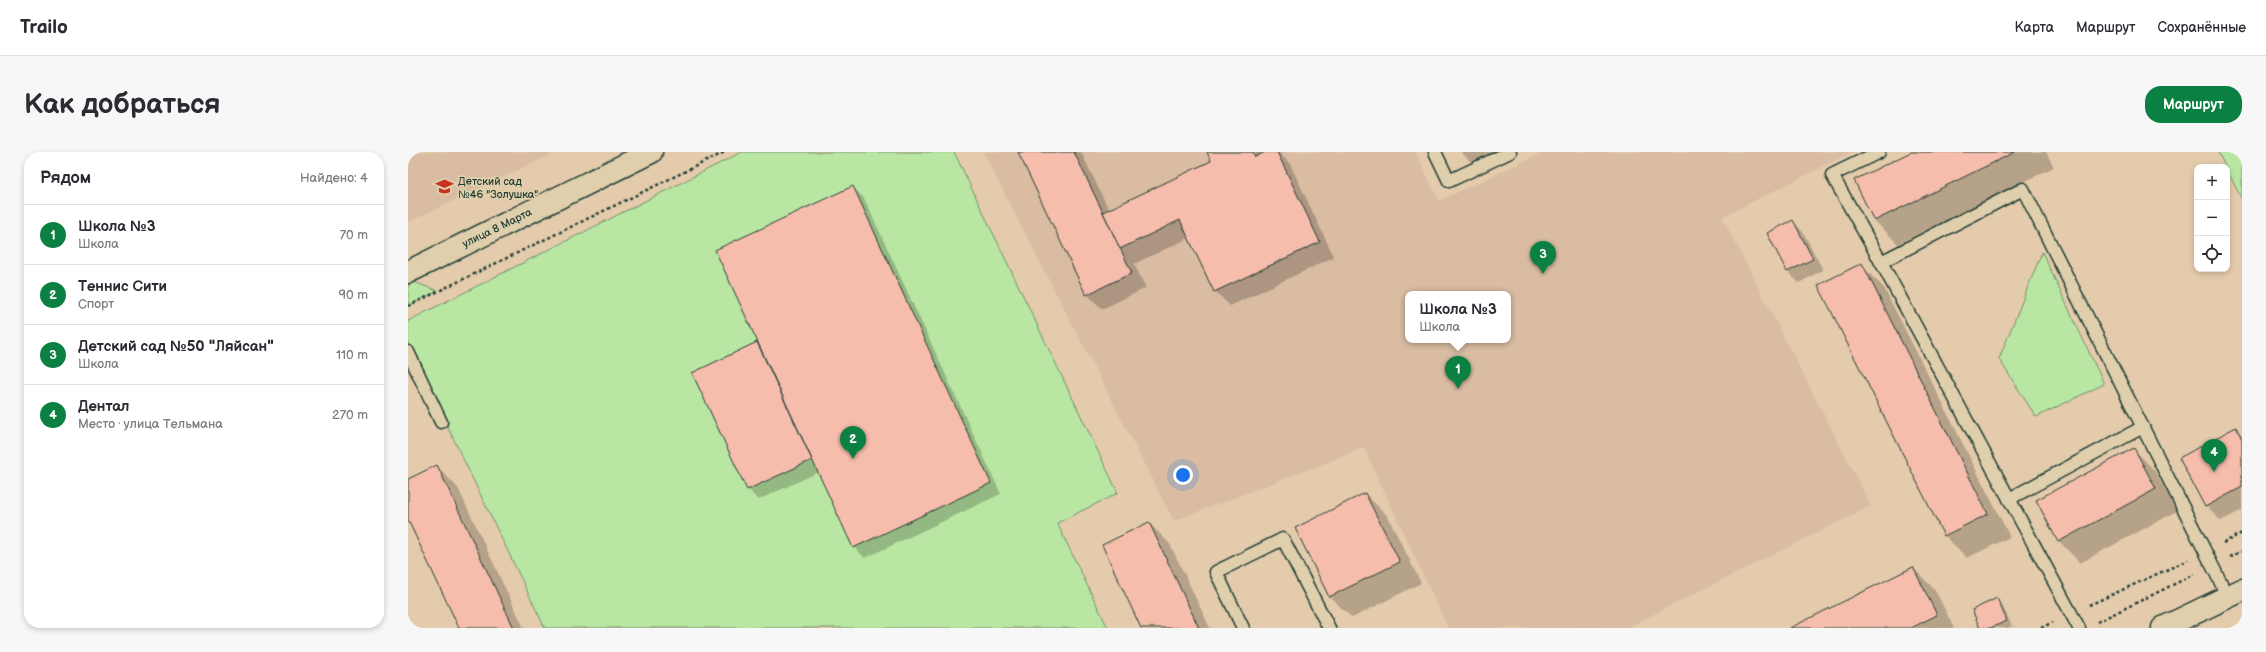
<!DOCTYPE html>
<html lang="ru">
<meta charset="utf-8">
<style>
:root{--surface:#fff;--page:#f7f7f7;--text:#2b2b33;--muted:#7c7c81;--line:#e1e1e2;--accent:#0b8043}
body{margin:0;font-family:"Balsamiq Sans",sans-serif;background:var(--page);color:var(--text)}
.controls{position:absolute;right:12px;top:12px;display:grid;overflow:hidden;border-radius:8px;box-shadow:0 2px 6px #0003}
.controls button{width:36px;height:36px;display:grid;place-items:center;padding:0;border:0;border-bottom:1px solid var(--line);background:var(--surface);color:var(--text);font:20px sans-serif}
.you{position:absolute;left:775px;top:323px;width:14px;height:14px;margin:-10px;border:3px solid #fff;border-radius:50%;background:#1a73e8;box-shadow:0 0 0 6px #1a73e833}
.badge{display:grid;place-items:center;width:26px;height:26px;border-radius:50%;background:var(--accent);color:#fff;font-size:13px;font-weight:700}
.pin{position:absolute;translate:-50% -33px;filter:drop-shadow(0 1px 2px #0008)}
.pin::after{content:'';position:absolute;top:21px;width:14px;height:12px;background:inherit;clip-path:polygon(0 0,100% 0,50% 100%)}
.popup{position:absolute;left:997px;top:139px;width:106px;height:52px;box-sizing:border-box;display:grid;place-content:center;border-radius:8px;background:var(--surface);filter:drop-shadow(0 1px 3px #0005);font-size:13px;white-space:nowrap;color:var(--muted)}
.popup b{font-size:15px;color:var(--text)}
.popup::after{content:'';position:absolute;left:50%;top:100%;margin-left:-8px;border:8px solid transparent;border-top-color:var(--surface)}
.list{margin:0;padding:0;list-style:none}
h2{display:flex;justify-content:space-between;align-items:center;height:52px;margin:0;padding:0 16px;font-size:17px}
h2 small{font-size:13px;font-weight:400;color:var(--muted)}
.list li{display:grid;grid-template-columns:26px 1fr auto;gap:12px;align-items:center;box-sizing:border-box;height:60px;padding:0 16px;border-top:1px solid var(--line)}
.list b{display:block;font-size:15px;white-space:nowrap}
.list p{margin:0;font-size:13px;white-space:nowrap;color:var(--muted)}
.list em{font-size:13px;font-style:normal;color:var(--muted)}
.icon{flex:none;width:22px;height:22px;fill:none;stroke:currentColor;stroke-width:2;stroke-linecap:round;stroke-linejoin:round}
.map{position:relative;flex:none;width:1834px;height:476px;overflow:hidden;border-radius:16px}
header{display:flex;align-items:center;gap:24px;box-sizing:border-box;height:56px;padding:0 20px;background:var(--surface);border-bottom:1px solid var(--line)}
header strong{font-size:19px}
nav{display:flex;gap:22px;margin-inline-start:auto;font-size:14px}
.intro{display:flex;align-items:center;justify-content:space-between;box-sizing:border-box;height:96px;padding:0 24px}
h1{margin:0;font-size:28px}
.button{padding:10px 18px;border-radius:16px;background:var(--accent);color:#fff;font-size:14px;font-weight:700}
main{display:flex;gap:24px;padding:0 24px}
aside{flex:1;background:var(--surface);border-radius:16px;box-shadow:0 2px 6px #0003}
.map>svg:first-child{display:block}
.built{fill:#d9bca2;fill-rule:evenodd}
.green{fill:#bae6a3;stroke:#6c926c}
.shadow{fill:#0003}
.building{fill:#f6bdac;stroke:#1f3d34}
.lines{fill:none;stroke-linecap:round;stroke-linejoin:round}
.service-casing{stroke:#1f3d34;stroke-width:15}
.tertiary-casing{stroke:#1f3d34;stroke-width:25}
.path{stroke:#1f3d34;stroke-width:2.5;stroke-dasharray:3 3;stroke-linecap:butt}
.service{stroke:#e0cfac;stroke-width:12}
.tertiary{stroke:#e0cfac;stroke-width:22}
.labels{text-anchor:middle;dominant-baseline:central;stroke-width:3.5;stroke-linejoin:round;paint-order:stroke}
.poi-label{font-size:11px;fill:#1f3d34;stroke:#e0cfac;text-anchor:start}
.street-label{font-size:11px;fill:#1f3d34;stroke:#e0cfac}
</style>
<header>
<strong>Trailo</strong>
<nav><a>Карта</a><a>Маршрут</a><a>Сохранённые</a></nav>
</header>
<div class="intro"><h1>Как добраться</h1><a class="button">Маршрут</a></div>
<main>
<aside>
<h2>Рядом<small>Найдено: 4</small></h2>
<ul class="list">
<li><span class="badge">1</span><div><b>Школа №3</b><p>Школа</p></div><em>70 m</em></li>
<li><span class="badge">2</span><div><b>Теннис Сити</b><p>Спорт</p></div><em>90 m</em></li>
<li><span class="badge">3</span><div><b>Детский сад №50 &quot;Ляйсан&quot;</b><p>Школа</p></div><em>110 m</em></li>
<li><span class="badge">4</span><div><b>Дентал</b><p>Место · улица Тельмана</p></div><em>270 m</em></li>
</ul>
</aside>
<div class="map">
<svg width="1834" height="476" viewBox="0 0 1834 476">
<rect width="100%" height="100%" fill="#e4cbac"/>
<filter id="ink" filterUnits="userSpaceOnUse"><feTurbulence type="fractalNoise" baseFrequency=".025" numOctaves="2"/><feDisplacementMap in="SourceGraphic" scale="8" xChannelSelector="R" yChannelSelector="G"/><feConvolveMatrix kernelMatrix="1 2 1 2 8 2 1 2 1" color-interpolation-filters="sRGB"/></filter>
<g filter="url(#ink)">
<!-- built -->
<g class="built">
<path d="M0,0H149L0,70Z"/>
<path d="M575,0H1008L1031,49L1136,0H1444L1314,65L1463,354L1218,476H1040L956,296L766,369ZM1000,142H1100V188H1000Z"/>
</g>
<!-- green -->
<g class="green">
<path d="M334,0H546L710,341L649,371L700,476H137L0,193V169Z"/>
<path d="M1810,0H1834V48Z"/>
<path d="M1634,100L1696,232L1628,265L1591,207Z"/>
<path d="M6,130L30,139L0,154V133Z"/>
</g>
<!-- shadow -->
<g class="shadow">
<path d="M612,0H673L701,58L804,9L800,0H852L854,3L860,0H870L882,12L926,105L822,154L807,139L781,86L726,112L738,136L694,157L679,142Z"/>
<path d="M1053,0H1090L1065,12Z"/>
<path d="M1505,0H1638L1646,15L1490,92L1467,69L1447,28Z"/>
<path d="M445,35L456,46L593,342L457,406L446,395L411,320L350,348L340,337L285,221L350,191Z"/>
<path d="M1385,69L1395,80L1415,118L1391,131L1380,120L1360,82Z"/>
<path d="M1453,113L1476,136L1602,385L1559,406L1536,383Z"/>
<path d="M1828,276L1834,283V358L1813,369L1798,354Z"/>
<path d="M1726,297L1747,319L1769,359L1672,411L1651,389Z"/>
<path d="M29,314L50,336L116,476H52L0,366V328Z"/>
<path d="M957,342L979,363L1013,431L944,466L922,445L888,376Z"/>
<path d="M741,371L762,392L802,476H734Z"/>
<path d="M1505,416L1527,438L1546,476H1384Z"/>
<path d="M1589,448L1594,453L1604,474L1599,476H1573Z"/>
</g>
<!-- building -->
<g class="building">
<path d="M610,0H666L724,121L678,143Z"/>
<path d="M799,0H845L847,5L857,0H869L912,90L806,140L772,68L712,97L695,60L803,9Z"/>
<path d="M1503,0H1607L1466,69L1446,28Z"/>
<path d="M445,34L583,331L445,396L307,98Z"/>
<path d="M1385,68L1405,107L1379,120L1359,81Z"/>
<path d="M1454,111L1580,362L1536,384L1410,133Z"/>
<path d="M349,190L404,308L339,338L284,221Z"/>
<path d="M1828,275L1834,287V335L1797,355L1771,306Z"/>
<path d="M1726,296L1748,337L1650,390L1628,348Z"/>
<path d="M29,313L106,476H51L0,368V327Z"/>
<path d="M957,341L992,410L921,445L887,376Z"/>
<path d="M741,370L791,476H733L694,393Z"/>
<path d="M1505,415L1529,463L1503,476H1382Z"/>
<path d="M1589,446L1599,469L1582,476H1572L1564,458Z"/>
</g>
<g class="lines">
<defs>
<g id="service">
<path d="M1027,0L1041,29L1102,0"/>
<path d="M1471,0L1424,23L1473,110L1671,476"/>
<path d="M1473,110L1615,37L1820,445"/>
<path d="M0,200L33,270"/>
<path d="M1601,347L1735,275"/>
<path d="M835,476L808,420L875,387L921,476"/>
</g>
<g id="tertiary">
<path d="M0,120L243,0"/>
<path d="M1755,476L1834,438"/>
</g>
</defs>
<!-- service casing -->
<use href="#service" class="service-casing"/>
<!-- tertiary casing -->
<use href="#tertiary" class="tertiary-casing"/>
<!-- path -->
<g class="path">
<path d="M0,154L317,0"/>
<path d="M1815,391L1834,381"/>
<path d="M1822,405L1834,399"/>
<path d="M1681,453L1780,408"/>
<path d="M1689,470L1787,422"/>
<path d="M1633,476L1645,470"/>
<path d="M1831,476L1834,475"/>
</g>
<!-- service -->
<use href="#service" class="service"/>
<!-- tertiary -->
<use href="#tertiary" class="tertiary"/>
</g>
</g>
<!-- icons -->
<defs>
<symbol id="school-bare" viewBox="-9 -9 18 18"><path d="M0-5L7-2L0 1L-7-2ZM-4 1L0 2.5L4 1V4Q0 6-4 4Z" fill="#c8321e" stroke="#e0cfac" stroke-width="2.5" paint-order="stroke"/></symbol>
</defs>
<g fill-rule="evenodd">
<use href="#school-bare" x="24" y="22" width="25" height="25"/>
</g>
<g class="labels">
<!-- poi labels -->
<g class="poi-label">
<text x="50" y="29">Детский сад<tspan x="50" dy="13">№46 "Золушка"</tspan></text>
</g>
<!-- street labels -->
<g class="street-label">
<text transform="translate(89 76) rotate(-26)">улица 8 Марта</text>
</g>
</g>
</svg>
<div class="controls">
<button>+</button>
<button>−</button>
<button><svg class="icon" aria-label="locate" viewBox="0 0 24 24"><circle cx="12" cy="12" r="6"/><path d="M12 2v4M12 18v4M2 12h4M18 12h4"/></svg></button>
</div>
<div class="you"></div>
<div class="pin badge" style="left:1050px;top:237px">1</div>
<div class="popup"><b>Школа №3</b>Школа</div>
<div class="pin badge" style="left:445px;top:307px">2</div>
<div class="pin badge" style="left:1135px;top:122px">3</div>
<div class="pin badge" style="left:1806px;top:320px">4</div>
</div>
</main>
